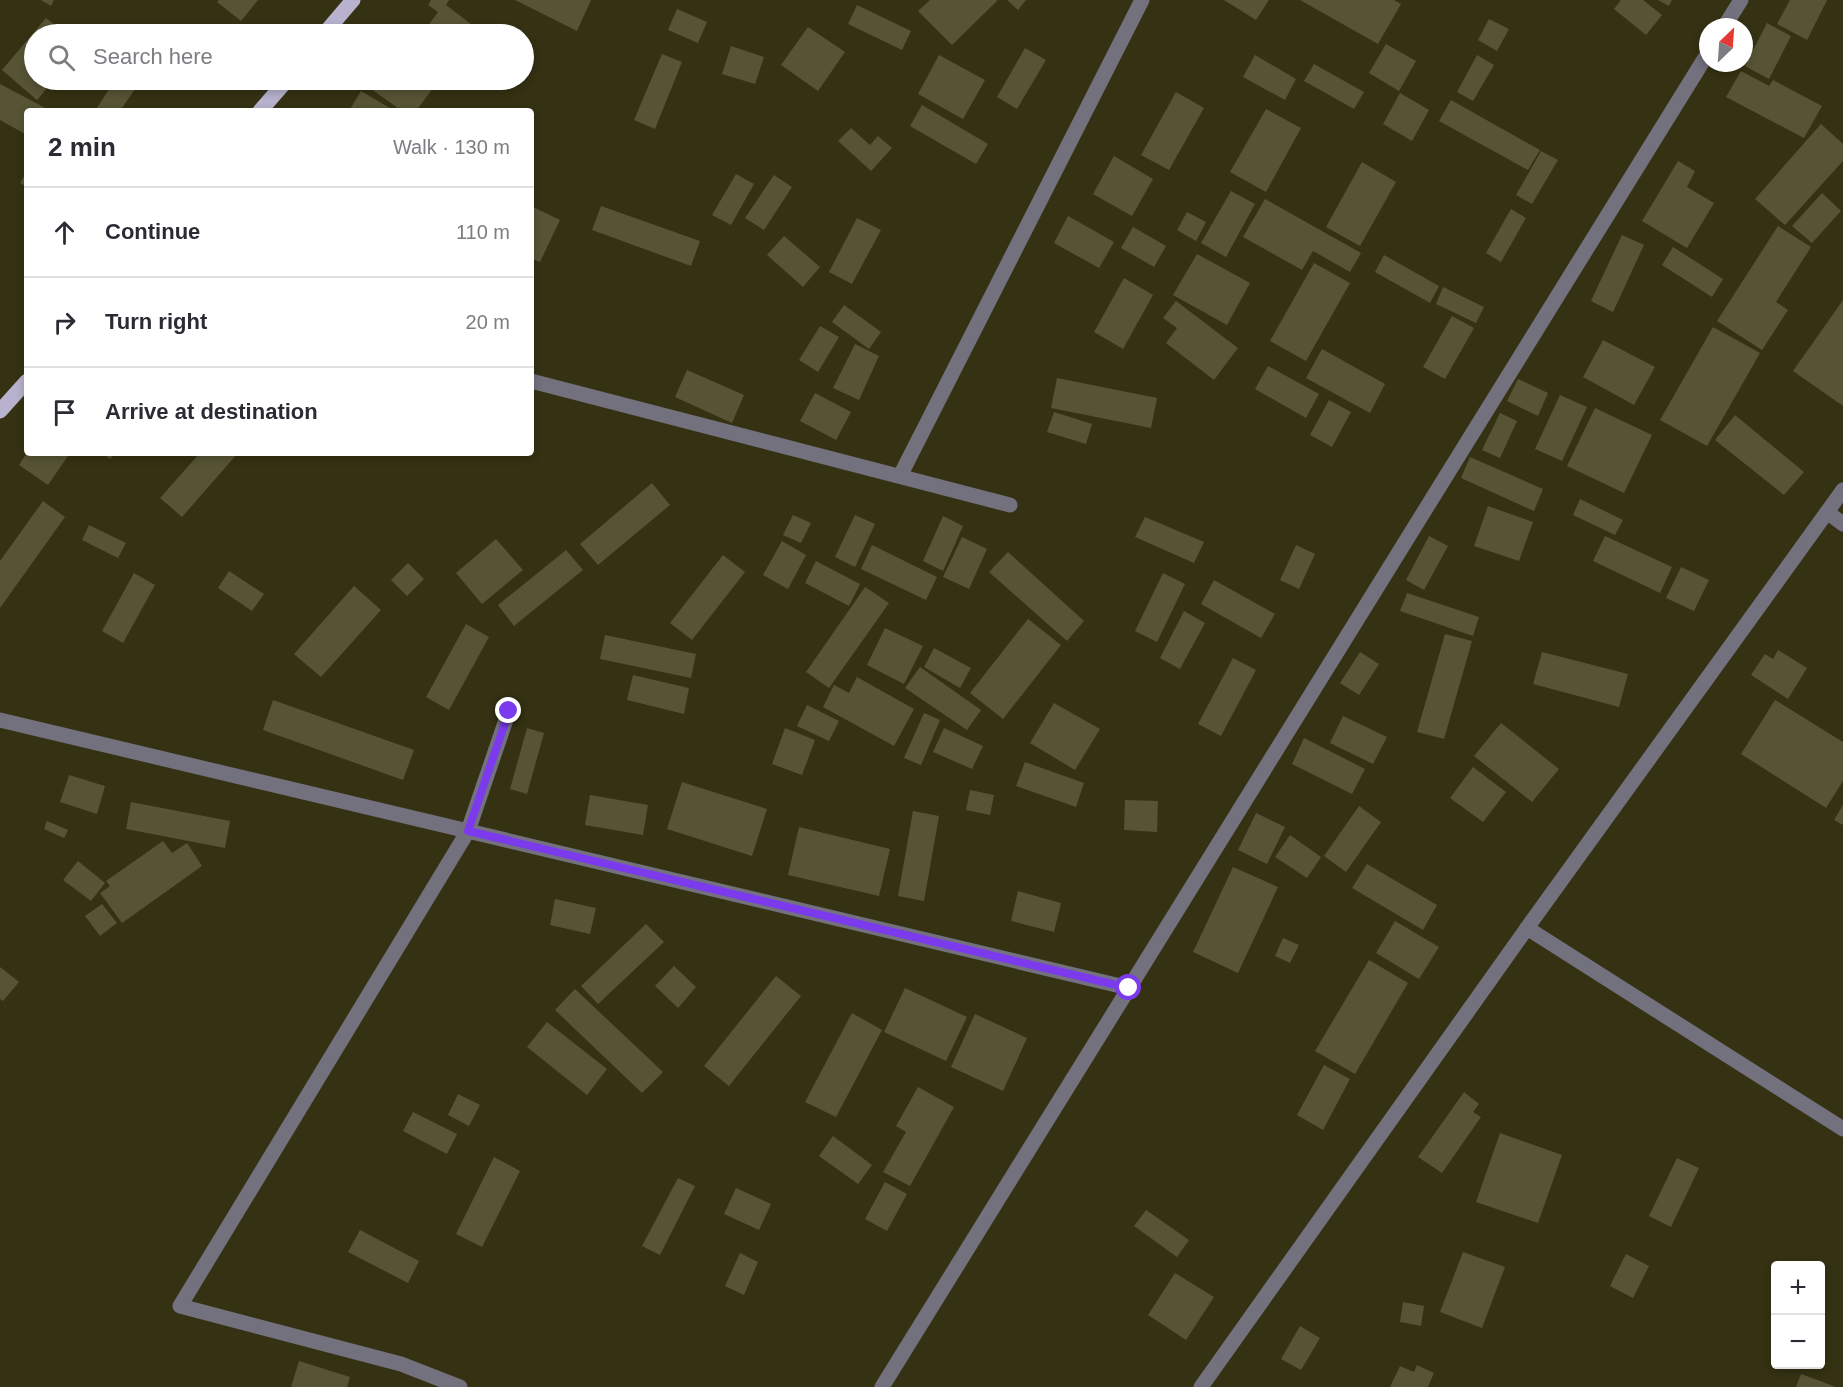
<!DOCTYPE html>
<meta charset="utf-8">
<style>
:root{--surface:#fff;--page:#f2f2f3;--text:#2b2b33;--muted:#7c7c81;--line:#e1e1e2}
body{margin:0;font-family:Arial,sans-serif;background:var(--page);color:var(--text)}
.controls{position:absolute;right:18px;bottom:18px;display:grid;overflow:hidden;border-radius:6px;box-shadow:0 3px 9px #0003}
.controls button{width:54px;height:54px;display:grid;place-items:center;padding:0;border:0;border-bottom:2px solid var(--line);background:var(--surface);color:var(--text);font:30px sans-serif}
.compass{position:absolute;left:1699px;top:18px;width:54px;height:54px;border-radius:50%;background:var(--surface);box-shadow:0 3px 9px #0003;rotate:25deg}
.stop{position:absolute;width:18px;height:18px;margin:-14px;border:4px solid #7c3aed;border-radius:50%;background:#fff}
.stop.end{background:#7c3aed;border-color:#fff;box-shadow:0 2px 6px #0008}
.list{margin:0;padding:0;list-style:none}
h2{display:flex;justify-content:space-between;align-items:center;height:78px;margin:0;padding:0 24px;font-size:26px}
h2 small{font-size:20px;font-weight:400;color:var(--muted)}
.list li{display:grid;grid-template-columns:39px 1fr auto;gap:18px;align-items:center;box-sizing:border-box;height:90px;padding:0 24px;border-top:2px solid var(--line)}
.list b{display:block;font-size:22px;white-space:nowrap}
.list em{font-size:20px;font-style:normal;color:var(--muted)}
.icon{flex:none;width:33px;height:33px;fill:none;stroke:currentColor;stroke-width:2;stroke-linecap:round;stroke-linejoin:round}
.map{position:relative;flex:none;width:1843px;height:1387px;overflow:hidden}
.search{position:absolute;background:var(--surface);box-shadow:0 3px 9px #0003;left:24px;top:24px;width:510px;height:66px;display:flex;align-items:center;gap:15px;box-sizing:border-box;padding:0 21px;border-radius:33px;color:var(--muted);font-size:22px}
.panel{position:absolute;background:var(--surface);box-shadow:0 3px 9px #0003;left:24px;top:108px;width:510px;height:348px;border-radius:6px}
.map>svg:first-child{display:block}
.building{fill:#575435}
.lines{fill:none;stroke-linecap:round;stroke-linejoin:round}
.minor{stroke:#74717f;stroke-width:15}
.major{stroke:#b8b2ce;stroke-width:15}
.route{stroke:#7c3aed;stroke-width:8}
</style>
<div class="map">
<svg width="1843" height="1387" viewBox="0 0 1843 1387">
<rect width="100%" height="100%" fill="#353113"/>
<!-- building -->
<g class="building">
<path d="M41,0H54L51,6Z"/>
<path d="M219,0H258L241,21L217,2Z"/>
<path d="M431,0H449L446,5L476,28L471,34H422L438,12L428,5Z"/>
<path d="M515,0H591L577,31Z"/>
<path d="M930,0H996L997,1L952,45L918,11Z"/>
<path d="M1007,0H1026L1018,10Z"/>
<path d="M1224,0H1269L1256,20Z"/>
<path d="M1300,0H1394L1401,4L1378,44Z"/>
<path d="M1621,0H1643L1662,15L1646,35L1614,9Z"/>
<path d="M1658,0H1672L1669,6Z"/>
<path d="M1790,0H1827L1807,40L1777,24Z"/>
<path d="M857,5L911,31L902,50L848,24Z"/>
<path d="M677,9L707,22L698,43L668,30Z"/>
<path d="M46,18L66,34H34V80H54L37,100L2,70Z"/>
<path d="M1489,19L1509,29L1497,51L1478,40Z"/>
<path d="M1767,23L1791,36L1769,79L1745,66Z"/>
<path d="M808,27L845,52L818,91L781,65Z"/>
<path d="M1386,44L1416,61L1399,91L1369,73Z"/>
<path d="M731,46L764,57L755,84L722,74Z"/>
<path d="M1025,48L1046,60L1017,109L997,97Z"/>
<path d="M662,54L682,62L655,129L634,120Z"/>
<path d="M939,55L985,80L963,119L918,94Z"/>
<path d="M1255,55L1296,79L1285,100L1243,77Z"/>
<path d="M1477,55L1494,65L1473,101L1457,92Z"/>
<path d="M1314,64L1364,92L1354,109L1304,81Z"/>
<path d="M1741,71L1769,86L1773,80L1822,106L1804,138L1726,97Z"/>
<path d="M115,80H127L137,86L120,111H95Z"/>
<path d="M361,80H439L416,111H402L360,81Z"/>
<path d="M0,84L51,111H27V135L0,120Z"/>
<path d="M361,91L395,111H349Z"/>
<path d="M1176,92L1204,108L1169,170L1141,155Z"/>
<path d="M1400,93L1429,110L1412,141L1383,124Z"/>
<path d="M1451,100L1540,150L1528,170L1439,121Z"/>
<path d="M922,105L988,144L976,164L910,126Z"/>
<path d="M1266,109L1301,128L1266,192L1230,172Z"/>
<path d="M1821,124L1843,144V161L1785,225L1755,199Z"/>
<path d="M851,128L870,145L878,136L892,148L871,171L838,141Z"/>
<path d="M1541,151L1558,160L1532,204L1516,195Z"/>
<path d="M1114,156L1153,179L1132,216L1093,194Z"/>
<path d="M1678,161L1695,171L1687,187L1714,203L1687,248L1642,221Z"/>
<path d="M1362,162L1396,182L1360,246L1326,227Z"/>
<path d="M27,171V187L20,183Z"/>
<path d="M736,174L754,184L731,225L712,215Z"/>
<path d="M774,175L792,187L764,230L745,218Z"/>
<path d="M1231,191L1255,204L1226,257L1201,243Z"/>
<path d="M1822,193L1841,211L1812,243L1792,226Z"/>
<path d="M1265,199L1361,253L1350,272L1313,251L1302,270L1243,237Z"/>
<path d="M531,206L560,220L540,262L531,258Z"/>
<path d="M601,206L700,241L691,266L592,230Z"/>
<path d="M1511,209L1526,218L1501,262L1486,253Z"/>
<path d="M1187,212L1206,222L1196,241L1177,230Z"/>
<path d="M1068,216L1114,242L1099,268L1054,243Z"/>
<path d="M857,218L881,230L852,284L829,272Z"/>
<path d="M1778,226L1811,247L1776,302L1788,310L1762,350L1717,321Z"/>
<path d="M1133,227L1166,246L1154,267L1121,248Z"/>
<path d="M1622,235L1644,245L1613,312L1591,301Z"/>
<path d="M784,236L820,267L803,287L767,255Z"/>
<path d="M1673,247L1723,279L1712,297L1662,265Z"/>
<path d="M1197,254L1250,283L1227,325L1173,295Z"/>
<path d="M1384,255L1439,286L1430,303L1375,272Z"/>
<path d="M1314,263L1350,283L1306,361L1270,341Z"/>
<path d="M1124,278L1153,295L1123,349L1094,332Z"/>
<path d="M1443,287L1484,307L1476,323L1436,304Z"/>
<path d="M1843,300V406L1793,371Z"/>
<path d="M1176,301L1238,348L1214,380L1166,343L1177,328L1163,318Z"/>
<path d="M844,305L881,332L869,349L832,322Z"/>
<path d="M1452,316L1474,328L1445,379L1423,367Z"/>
<path d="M820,326L839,337L818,372L799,360Z"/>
<path d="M1713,327L1760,353L1707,446L1660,420Z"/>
<path d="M1603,340L1655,367L1634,405L1583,377Z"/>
<path d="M855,344L879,356L859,400L833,388Z"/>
<path d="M1322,349L1385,384L1370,413L1306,378Z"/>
<path d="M1268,366L1319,394L1306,418L1255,389Z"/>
<path d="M687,370L744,395L732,423L675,397Z"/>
<path d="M1057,378L1157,398L1151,428L1051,408Z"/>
<path d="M1518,379L1548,393L1538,416L1507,401Z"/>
<path d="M815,393L851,412L836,440L800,421Z"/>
<path d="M1560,395L1587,407L1562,461L1535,449Z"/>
<path d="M1329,400L1351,412L1332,447L1310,435Z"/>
<path d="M1595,408L1652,435L1624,493L1567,466Z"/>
<path d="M1054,412L1092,424L1086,444L1047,432Z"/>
<path d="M1500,413L1517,421L1500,458L1482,450Z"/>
<path d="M1735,415L1804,472L1784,495L1715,440Z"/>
<path d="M27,453H70L48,485L19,465Z"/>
<path d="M102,453H115L110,459Z"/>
<path d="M200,453H238L182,517L160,498Z"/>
<path d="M1470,457L1543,489L1534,511L1461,478Z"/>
<path d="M652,483L670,505L598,565L580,544Z"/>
<path d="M1580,499L1623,520L1615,535L1573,515Z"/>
<path d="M43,501L65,517L0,608V561Z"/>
<path d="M1488,506L1533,522L1519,561L1474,546Z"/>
<path d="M793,515L811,523L801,543L783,535Z"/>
<path d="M855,515L875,524L855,567L835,557Z"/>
<path d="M943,516L963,526L943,571L923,561Z"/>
<path d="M1145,517L1204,542L1194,563L1135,537Z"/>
<path d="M89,525L126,543L118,558L82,540Z"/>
<path d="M1429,536L1448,546L1424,590L1406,580Z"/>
<path d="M1605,536L1672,567L1660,593L1593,561Z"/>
<path d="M962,537L987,549L969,589L943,577Z"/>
<path d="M496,539L523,570L482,604L456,573Z"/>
<path d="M782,541L806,555L788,589L763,575Z"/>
<path d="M872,545L937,577L926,600L861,569Z"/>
<path d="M1296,545L1315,554L1299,589L1280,580Z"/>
<path d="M566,550L583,570L514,626L498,605Z"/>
<path d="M1008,552L1084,621L1067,641L989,572Z"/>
<path d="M723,555L745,572L692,640L670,623Z"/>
<path d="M816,561L860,584L849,606L805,583Z"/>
<path d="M408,563L424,579L407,596L391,580Z"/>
<path d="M1681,567L1709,580L1694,611L1666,598Z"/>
<path d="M229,571L264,594L252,611L218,588Z"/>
<path d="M134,573L155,585L123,643L102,631Z"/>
<path d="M1163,573L1185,584L1157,642L1135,631Z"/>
<path d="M1214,580L1275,614L1261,638L1201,604Z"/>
<path d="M354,586L381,610L321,677L294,654Z"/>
<path d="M865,587L889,603L829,688L806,672Z"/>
<path d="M1407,593L1479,617L1473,636L1400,611Z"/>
<path d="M1184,611L1205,623L1180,669L1160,658Z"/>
<path d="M1028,619L1061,645L1003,719L970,693Z"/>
<path d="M466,624L489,637L449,710L426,697Z"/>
<path d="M885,628L923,646L904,684L867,665Z"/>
<path d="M1445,634L1472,641L1444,739L1417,732Z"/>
<path d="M605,635L696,654L691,678L600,659Z"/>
<path d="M934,648L971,668L960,688L924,667Z"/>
<path d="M1778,650L1807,668L1788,699L1751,675L1765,654L1773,659Z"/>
<path d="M1360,652L1379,664L1359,695L1340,683Z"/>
<path d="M1542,652L1628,674L1619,707L1533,684Z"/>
<path d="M1233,658L1256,670L1221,736L1198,724Z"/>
<path d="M920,667L981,710L967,730L905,688Z"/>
<path d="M633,675L689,688L684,714L627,700Z"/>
<path d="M857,677L914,709L894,746L823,707L834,685L849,693Z"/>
<path d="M273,700L414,750L403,780L263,730Z"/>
<path d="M1775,700L1843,742V781L1826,808L1741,754Z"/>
<path d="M1054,703L1100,729L1075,770L1030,743Z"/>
<path d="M807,705L839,721L829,741L797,726Z"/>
<path d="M924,713L940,720L921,765L904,758Z"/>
<path d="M1343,716L1387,737L1373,764L1330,743Z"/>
<path d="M1501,723L1559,769L1532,802L1474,756Z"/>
<path d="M527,728L544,733L527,794L510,789Z"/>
<path d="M785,728L815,740L802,775L772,764Z"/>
<path d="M944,728L983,746L972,769L933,752Z"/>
<path d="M1304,738L1365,769L1352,794L1292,764Z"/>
<path d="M1025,762L1084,783L1076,807L1016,786Z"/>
<path d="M1473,767L1506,792L1483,822L1450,798Z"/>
<path d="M69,775L105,786L97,814L60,802Z"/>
<path d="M682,782L767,809L752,856L667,829Z"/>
<path d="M970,790L994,795L990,815L966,810Z"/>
<path d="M590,795L648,805L643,835L585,825Z"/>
<path d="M1125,800L1158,801L1157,832L1124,830Z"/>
<path d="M131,802L230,821L225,848L126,829Z"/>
<path d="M1843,805V825L1834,820Z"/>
<path d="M1359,806L1381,822L1346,872L1324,856Z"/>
<path d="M913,811L939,816L924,901L898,896Z"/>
<path d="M1256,813L1285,827L1267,864L1238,850Z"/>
<path d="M47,821L68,830L64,838L44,829Z"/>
<path d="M799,827L890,849L879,896L788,875Z"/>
<path d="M1290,835L1321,857L1307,878L1275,857Z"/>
<path d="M163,841L172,853L187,843L202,866L122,923L100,893L110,886L106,881Z"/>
<path d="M78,861L105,883L91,901L63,880Z"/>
<path d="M1367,864L1437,905L1423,930L1352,888Z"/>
<path d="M1233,867L1278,887L1238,973L1193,952Z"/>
<path d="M1018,891L1061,903L1054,932L1011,921Z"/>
<path d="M555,899L596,908L590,934L550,925Z"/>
<path d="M102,904L117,923L100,936L85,916Z"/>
<path d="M1395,921L1439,947L1419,979L1376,953Z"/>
<path d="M646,924L664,942L598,1004L581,986Z"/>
<path d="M1283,938L1299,945L1290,963L1275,956Z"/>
<path d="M1369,960L1408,983L1355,1074L1315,1051Z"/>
<path d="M674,966L696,987L678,1008L655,986Z"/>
<path d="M0,967L19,982L3,1001L0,999Z"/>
<path d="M776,976L801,996L729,1086L704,1066Z"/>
<path d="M905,988L967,1017L946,1061L884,1032Z"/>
<path d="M575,989L663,1072L642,1093L555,1010Z"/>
<path d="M852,1013L882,1030L836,1117L805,1102Z"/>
<path d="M975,1014L1027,1038L1003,1091L951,1067Z"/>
<path d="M547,1022L607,1069L587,1095L527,1047Z"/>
<path d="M1324,1065L1350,1079L1323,1130L1297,1115Z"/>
<path d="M918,1087L954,1107L910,1186L883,1172L906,1132L896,1126Z"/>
<path d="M1464,1092L1479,1104L1473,1112L1481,1117L1442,1173L1418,1157Z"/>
<path d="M458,1094L480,1105L469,1126L448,1115Z"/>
<path d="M413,1112L457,1134L447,1154L403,1131Z"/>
<path d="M1500,1133L1562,1155L1538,1223L1476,1202Z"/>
<path d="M833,1136L872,1165L858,1184L819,1156Z"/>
<path d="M494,1157L520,1171L482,1247L456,1234Z"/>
<path d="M1677,1158L1699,1168L1671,1227L1649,1216Z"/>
<path d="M678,1178L695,1186L660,1255L642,1246Z"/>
<path d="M885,1182L907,1194L887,1231L865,1219Z"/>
<path d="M736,1188L771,1204L759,1230L724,1214Z"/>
<path d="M1146,1210L1189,1240L1177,1257L1134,1226Z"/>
<path d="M360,1230L419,1261L408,1283L348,1252Z"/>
<path d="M1463,1252L1505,1267L1482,1328L1440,1312Z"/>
<path d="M740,1253L758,1262L744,1295L725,1286Z"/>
<path d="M1626,1254L1649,1266L1633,1298L1610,1286Z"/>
<path d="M1175,1273L1214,1297L1186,1340L1148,1315Z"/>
<path d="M1403,1302L1424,1306L1421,1326L1400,1322Z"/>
<path d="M1300,1326L1320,1338L1301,1370L1281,1359Z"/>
<path d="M299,1361L350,1377L347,1387H291Z"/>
<path d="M1417,1365L1434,1373L1428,1387H1390L1400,1366L1414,1372Z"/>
<path d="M1801,1374L1836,1387H1796Z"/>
</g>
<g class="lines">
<!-- minor -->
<g class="minor">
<path d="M1724,27L1741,0"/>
<path d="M531,381L1010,505"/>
<path d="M900,476L1142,0"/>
<path d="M1827,512L1843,524"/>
<path d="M0,720L1129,988"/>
<path d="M1527,928L1843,1129"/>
<path d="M460,1387L401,1364L180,1306L468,831L509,711"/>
<path d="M882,1387L1708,53"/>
<path d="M1201,1387L1527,928L1843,490"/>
</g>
<!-- major -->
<g class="major">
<path d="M324,34L353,0"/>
<path d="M260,111L287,80"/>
<path d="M0,411L27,381"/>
</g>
</g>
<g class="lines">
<!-- route -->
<path class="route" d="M509,711L468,831L1129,988"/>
</g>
</svg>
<div class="controls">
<button>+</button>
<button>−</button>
</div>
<svg class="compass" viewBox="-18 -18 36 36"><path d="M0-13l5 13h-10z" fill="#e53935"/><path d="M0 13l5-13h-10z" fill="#7c7c81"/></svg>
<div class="stop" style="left:1129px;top:988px"></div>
<div class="stop end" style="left:509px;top:711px"></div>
<div class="search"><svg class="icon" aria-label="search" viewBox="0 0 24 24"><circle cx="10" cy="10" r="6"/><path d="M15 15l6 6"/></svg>Search here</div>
<section class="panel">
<h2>2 min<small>Walk · 130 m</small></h2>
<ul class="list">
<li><svg class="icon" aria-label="ahead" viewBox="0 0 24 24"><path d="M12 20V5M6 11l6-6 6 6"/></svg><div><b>Continue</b></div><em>110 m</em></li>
<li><svg class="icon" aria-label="right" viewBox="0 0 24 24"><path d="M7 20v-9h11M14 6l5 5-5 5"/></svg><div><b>Turn right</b></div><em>20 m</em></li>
<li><svg class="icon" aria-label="arrive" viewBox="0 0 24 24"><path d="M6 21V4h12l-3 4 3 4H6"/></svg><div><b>Arrive at destination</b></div></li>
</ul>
</section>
</div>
